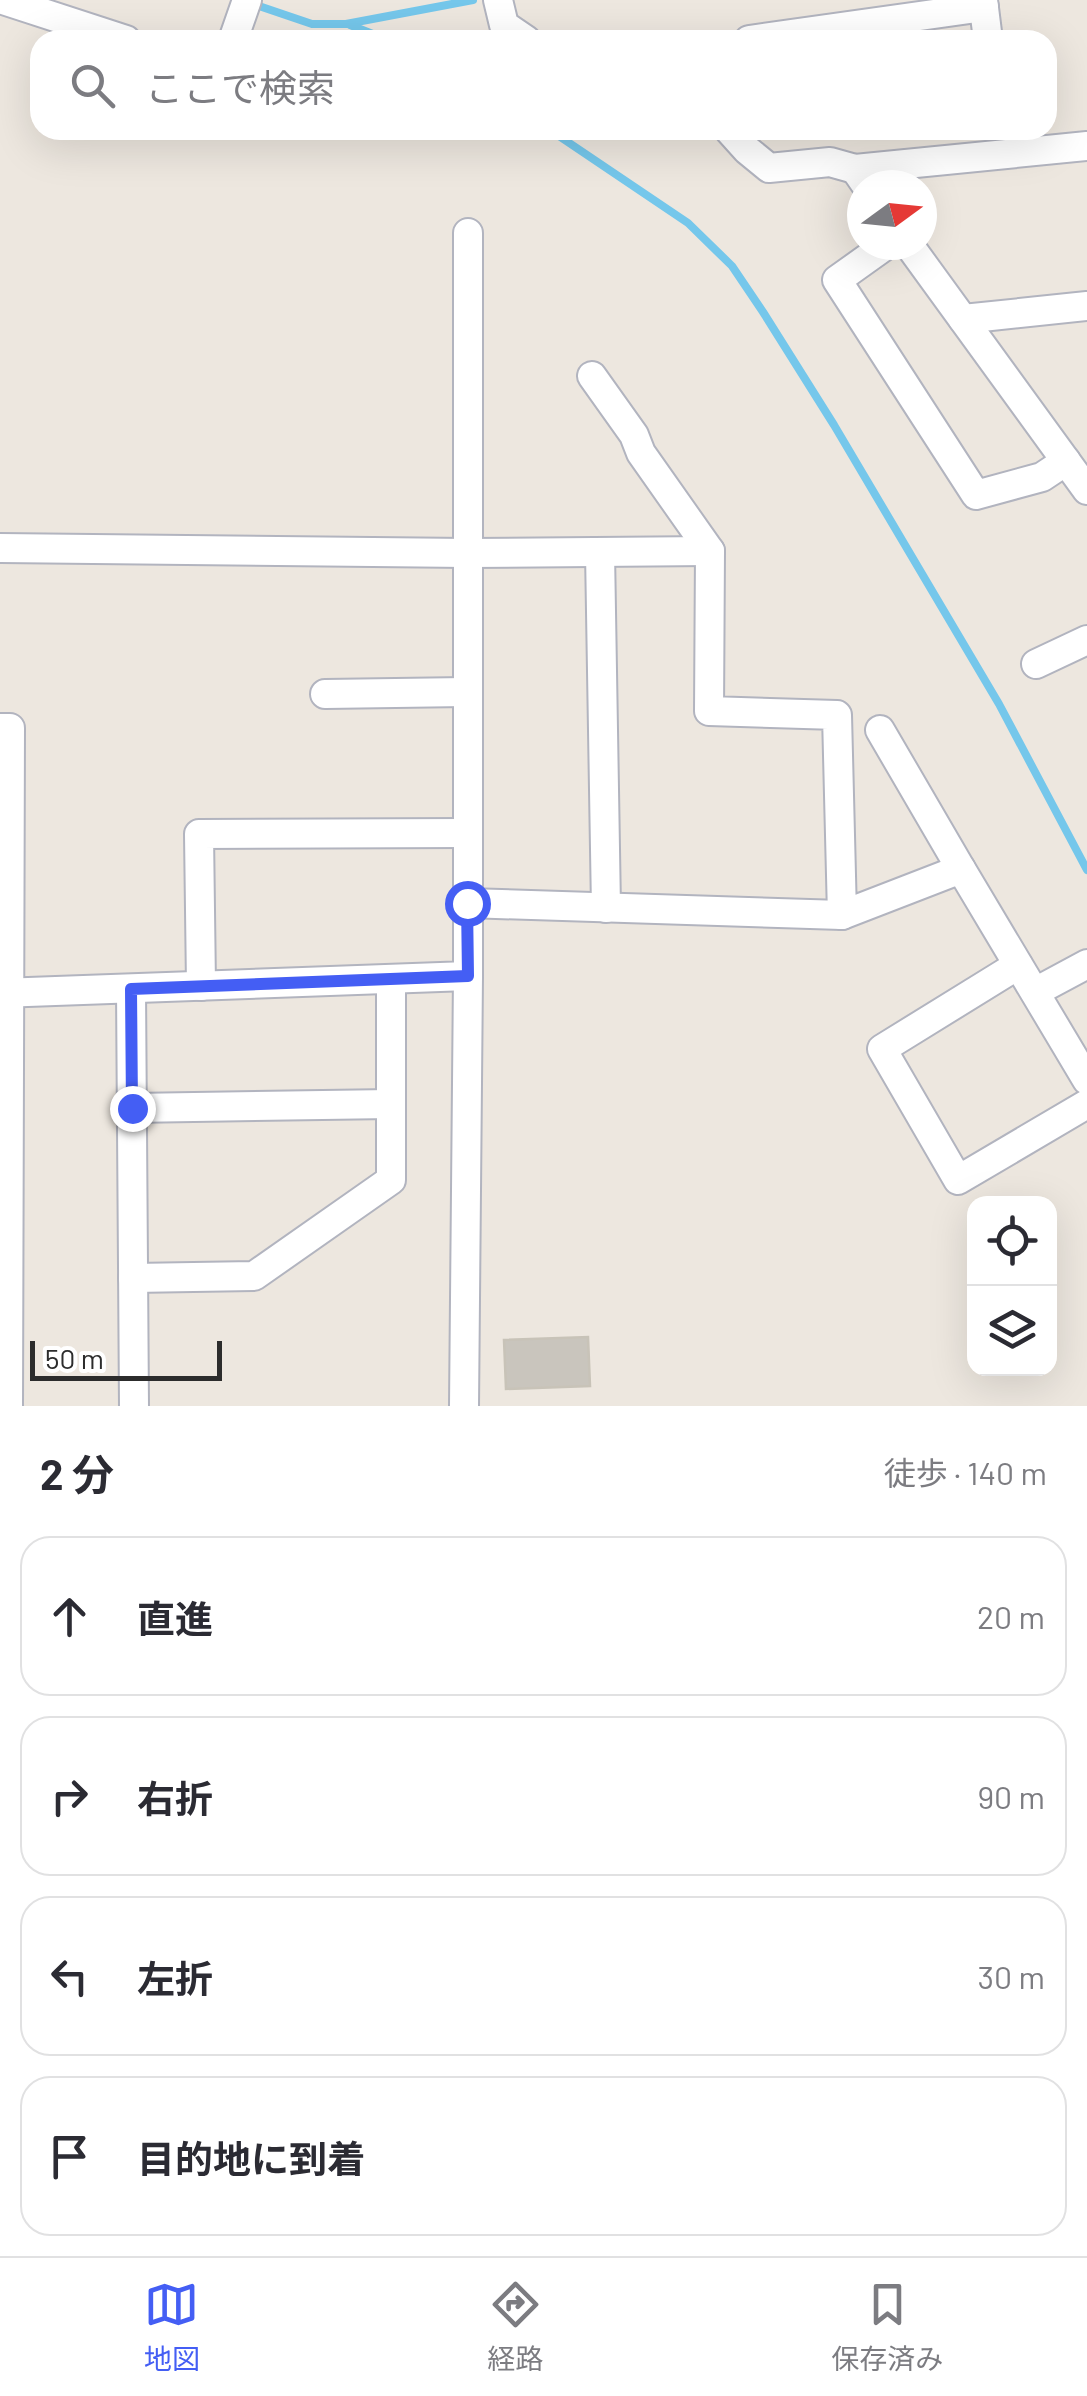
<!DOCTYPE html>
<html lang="ja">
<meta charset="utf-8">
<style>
:root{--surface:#fff;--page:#f2f2f3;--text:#2b2b33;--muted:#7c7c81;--line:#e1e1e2;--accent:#445ef4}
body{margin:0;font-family:Barlow,"Noto Sans JP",sans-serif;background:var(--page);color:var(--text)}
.controls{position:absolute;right:30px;bottom:30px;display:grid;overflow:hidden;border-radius:20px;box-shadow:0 10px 40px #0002}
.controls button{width:90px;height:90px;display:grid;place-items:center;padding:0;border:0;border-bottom:2px solid var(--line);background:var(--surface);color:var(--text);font:50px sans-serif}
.compass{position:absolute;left:847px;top:170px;width:90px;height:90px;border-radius:50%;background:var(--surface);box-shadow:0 10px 40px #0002;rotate:75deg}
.scale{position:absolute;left:30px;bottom:25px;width:192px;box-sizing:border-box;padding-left:10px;border:5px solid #2c2c2c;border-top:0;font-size:28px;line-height:35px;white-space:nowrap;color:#2c2c2c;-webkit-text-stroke:8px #fff;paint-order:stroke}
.stop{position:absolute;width:30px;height:30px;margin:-22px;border:8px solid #445ef4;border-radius:50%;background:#fff}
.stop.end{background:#445ef4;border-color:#fff;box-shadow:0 2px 10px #0008}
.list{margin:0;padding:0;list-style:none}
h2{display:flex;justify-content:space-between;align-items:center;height:130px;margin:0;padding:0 40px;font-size:42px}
h2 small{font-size:32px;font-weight:400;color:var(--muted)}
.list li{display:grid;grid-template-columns:65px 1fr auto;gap:30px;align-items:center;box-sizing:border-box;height:160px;margin:0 20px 20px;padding:0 20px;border:2px solid var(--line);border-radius:30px}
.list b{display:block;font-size:38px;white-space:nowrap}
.list em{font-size:32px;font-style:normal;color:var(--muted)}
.icon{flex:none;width:55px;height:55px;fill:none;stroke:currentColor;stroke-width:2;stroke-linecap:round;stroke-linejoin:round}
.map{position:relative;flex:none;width:1087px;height:1406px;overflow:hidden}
.search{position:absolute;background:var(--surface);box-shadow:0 10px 40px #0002;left:30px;right:30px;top:30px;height:110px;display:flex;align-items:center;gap:25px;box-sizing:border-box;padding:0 35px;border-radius:30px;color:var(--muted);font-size:38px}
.sheet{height:850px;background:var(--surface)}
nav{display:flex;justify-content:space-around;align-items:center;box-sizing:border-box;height:140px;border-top:2px solid var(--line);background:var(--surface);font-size:28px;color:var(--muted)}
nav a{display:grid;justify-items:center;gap:5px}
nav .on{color:var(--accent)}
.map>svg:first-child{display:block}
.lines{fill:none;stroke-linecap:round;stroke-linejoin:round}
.stream{stroke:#75c7eb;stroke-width:8}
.building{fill:#c9c5bd;stroke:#c8c3b8;stroke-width:2.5}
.minor-casing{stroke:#b2b4bf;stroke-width:32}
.minor{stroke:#fff;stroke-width:28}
.route{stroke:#445ef4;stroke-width:12}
</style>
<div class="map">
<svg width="1087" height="1406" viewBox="0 0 1087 1406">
<rect width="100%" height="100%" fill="#ede7df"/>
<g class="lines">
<!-- stream -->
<g class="stream">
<path d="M253,4L312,24H346L473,0"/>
<path d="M350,25L388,40"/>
<path d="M550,130L688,223L732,266L763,312L834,425L999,704L1087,870"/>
</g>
</g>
<!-- building -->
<path class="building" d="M588,1337L590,1386L506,1389L504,1340Z"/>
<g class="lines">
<defs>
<g id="minor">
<path d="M3,0L126,40"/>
<path d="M498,0L504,25L526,40"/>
<path d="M983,0L988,40"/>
<path d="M233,40L247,0"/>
<path d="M749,40L984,7"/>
<path d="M729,130L747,150L769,168L830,162L855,169"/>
<path d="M866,185L855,169L1087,146"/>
<path d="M886,245L837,280L976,495L1042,477L1066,461"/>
<path d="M909,245L1087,490"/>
<path d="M963,319L1087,306"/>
<path d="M592,376L634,435L641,453L710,551L709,711L837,715L842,915L961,869L1087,1080"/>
<path d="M0,548L467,553L710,551"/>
<path d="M600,552L606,908"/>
<path d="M1036,664L1087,640"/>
<path d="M325,694L466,692"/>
<path d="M0,728H10L8,1406"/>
<path d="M880,730L961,869"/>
<path d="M467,903L842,915"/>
<path d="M1018,965L882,1049L958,1180L1087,1104"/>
<path d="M201,986L199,834L467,833"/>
<path d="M131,989L134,1406"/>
<path d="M1035,992L1087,964"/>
<path d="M0,993L468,976V233"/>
<path d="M132,1108L391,1104"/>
<path d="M133,1278L254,1276L391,1180V979"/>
<path d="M464,1406L468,976"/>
</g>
</defs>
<!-- minor casing -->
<use href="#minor" class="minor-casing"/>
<!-- minor -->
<use href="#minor" class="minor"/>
</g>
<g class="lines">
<!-- route -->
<path class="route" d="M132,1108L131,989L468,976L467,903"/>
</g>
</svg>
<div class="controls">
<button><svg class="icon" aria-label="locate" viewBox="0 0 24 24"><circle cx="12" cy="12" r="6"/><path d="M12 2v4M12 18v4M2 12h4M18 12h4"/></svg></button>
<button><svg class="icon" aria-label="layers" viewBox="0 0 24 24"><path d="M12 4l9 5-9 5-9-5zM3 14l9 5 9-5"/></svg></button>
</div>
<svg class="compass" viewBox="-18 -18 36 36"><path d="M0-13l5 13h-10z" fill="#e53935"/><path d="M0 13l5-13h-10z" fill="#7c7c81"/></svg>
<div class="scale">50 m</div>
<div class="stop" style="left:467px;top:903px"></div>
<div class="stop end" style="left:132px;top:1108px"></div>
<div class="search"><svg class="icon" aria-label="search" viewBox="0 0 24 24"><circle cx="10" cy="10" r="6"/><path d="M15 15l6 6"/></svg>ここで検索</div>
</div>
<section class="sheet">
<h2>2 分<small>徒歩 · 140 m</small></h2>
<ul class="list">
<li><svg class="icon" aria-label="ahead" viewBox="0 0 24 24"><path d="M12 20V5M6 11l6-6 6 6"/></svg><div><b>直進</b></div><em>20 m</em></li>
<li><svg class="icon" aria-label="right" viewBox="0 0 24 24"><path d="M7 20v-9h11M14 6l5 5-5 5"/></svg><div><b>右折</b></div><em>90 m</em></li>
<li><svg class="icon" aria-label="left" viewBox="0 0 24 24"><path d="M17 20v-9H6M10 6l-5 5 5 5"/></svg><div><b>左折</b></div><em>30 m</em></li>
<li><svg class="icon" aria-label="arrive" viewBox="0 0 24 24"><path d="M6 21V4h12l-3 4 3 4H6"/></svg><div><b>目的地に到着</b></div></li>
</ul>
</section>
<nav>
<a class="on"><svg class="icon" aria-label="map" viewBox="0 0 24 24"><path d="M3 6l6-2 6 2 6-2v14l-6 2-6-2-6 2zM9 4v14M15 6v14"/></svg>地図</a>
<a><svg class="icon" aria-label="directions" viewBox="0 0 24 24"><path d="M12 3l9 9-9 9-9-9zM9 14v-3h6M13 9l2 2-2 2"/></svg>経路</a>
<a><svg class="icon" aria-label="saved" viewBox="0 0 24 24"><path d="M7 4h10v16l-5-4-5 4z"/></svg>保存済み</a>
</nav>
